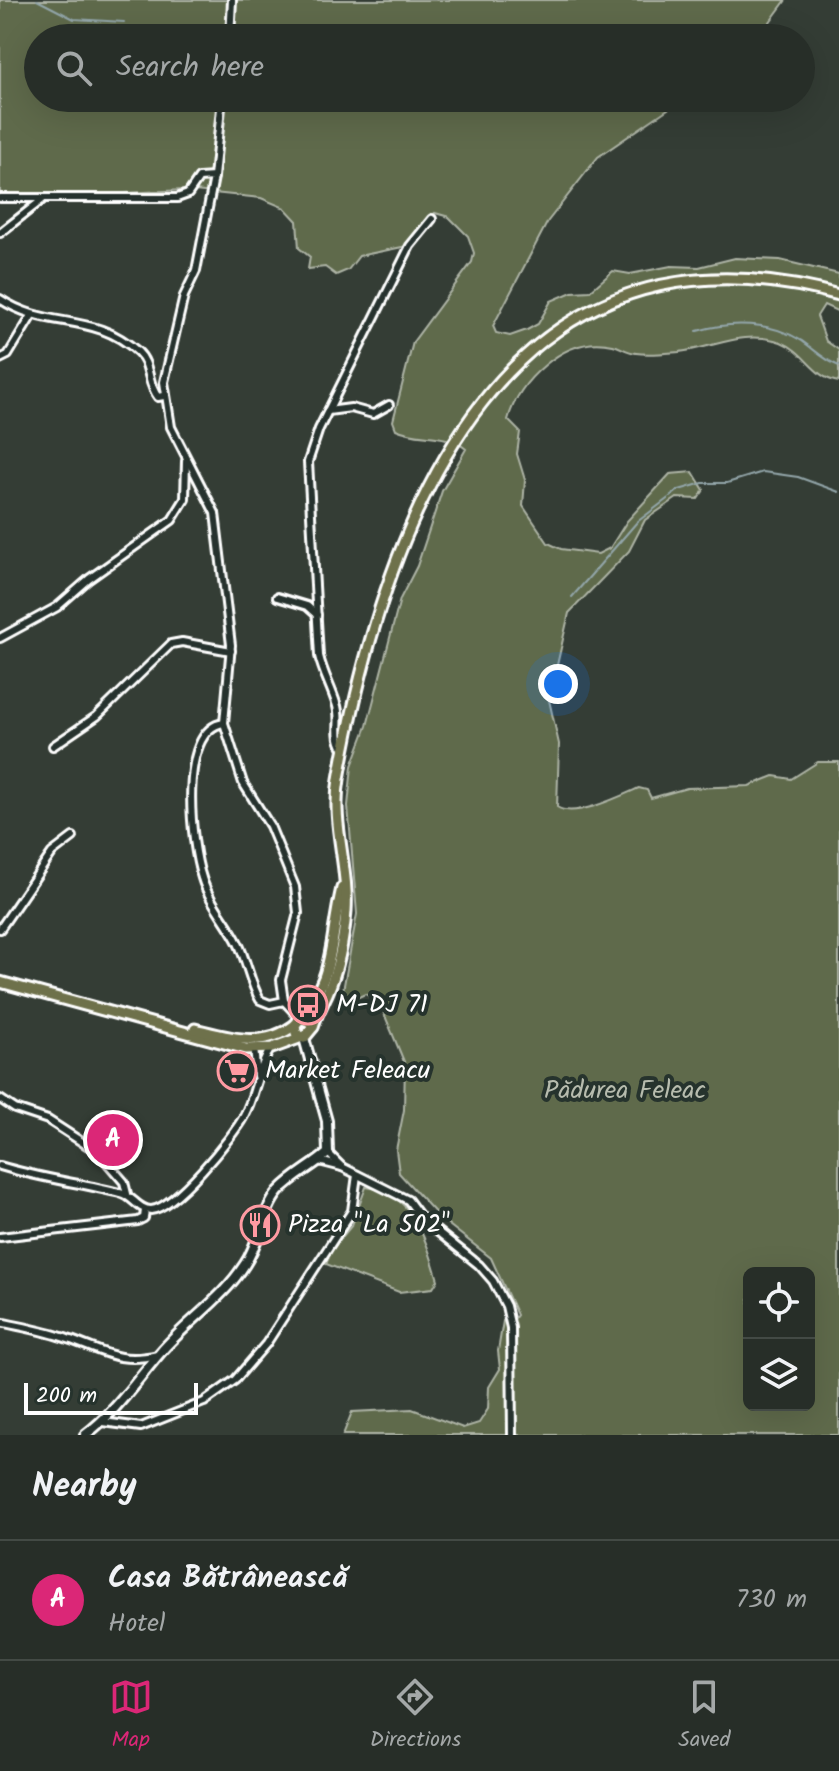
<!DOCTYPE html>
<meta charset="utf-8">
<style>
:root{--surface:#272e28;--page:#333a34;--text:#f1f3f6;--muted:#a4a8a8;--line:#434a45;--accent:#db2777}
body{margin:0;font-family:Kalam,sans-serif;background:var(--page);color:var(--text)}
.controls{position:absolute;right:24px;bottom:24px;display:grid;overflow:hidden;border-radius:12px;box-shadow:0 8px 32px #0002}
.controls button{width:72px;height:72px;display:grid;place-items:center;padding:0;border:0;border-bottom:2px solid var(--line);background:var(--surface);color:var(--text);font:40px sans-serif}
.scale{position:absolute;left:24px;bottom:20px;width:174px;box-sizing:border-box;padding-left:8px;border:4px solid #fff;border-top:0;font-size:22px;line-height:28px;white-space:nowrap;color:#fff;-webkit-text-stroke:6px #26332d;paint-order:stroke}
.you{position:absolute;left:558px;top:684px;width:28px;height:28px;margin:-20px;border:6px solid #fff;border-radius:50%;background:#1a73e8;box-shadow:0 0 0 12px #1a73e833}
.badge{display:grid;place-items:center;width:52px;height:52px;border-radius:50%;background:var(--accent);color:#fff;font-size:26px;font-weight:700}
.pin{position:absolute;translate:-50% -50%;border:4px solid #fff;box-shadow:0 2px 8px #0006}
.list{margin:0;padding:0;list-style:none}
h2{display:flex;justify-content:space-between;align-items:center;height:104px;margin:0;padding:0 32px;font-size:34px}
h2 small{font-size:26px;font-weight:400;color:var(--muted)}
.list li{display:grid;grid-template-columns:52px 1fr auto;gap:24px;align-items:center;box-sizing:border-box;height:120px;padding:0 32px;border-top:2px solid var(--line)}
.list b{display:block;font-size:30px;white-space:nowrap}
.list p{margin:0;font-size:26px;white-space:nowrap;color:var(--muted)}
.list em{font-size:26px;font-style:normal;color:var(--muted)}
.icon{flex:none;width:44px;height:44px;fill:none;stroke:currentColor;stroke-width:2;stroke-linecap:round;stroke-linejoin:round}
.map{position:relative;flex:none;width:839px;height:1435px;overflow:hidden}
.search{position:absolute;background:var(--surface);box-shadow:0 8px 32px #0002;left:24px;right:24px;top:24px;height:88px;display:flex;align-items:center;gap:20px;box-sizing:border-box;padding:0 28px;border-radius:44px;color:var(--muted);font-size:30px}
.sheet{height:224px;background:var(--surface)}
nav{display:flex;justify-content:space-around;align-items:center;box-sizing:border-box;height:112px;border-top:2px solid var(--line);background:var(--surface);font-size:22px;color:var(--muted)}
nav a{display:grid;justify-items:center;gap:4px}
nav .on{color:var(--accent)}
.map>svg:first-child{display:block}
.green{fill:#5e6a4c;stroke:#aeb4a6;stroke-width:2;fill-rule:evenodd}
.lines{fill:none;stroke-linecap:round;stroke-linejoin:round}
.stream{stroke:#93a6aa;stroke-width:2}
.street-casing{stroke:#fff;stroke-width:12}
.secondary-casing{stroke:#fff;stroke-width:14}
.primary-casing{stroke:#fff;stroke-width:15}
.street{stroke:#26332d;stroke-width:6}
.secondary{stroke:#26332d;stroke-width:8}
.primary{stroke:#6e714b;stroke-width:9}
.labels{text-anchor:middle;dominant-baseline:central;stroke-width:8;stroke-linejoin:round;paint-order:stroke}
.poi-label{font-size:26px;fill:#fff;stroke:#26332d;text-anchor:start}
.park-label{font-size:26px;fill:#b7bcae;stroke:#26332d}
</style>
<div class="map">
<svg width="839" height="1435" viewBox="0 0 839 1435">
<rect width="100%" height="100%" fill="#343d35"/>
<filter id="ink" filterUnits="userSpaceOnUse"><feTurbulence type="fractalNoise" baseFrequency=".0125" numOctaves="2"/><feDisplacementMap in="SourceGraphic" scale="16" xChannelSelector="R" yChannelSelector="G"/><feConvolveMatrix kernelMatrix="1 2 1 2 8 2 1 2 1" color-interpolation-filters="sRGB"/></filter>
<g filter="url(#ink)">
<!-- green -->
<g class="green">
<path d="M0,0H786L758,38H38V98H684L598,157L548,221L493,326L496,333L510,336L527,330L538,324L551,301L572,292L590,291L613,271L630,274L671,266L699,267L735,258L780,260L839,274V312L824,305L817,316L826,341L839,350V382C813,378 806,352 781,342C742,329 715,348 679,352C666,353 649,355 636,353C627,352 621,347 613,345C587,339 564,349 545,365C527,380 514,397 508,420L520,432L517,454L525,480L523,506L548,543L561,549L598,554L610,548L627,521L670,474L693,472L704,490L698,499L677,498L645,520L629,551L569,613L549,700L559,744L557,807C574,819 621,796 639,788L647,790L651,798L687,788L749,786L774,776L791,779L818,762H839V1435H343L352,1412L412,1409L463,1428L479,1423L488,1409L489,1387L500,1369L498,1351L503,1321L511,1323L517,1315L491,1258L440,1218L399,1173L396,1150L404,1110L405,1064L378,999L365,994L346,1003L342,996L357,914L348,806L352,766L367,726L400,599L417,566L442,491L466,449C444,431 420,440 396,429L393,421L413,342L472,262L474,253L468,236L449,217L435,213L407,246L359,256L348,270L336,275L325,267L308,269L310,257L299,248L297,221L285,208L261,198L185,190L64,196L21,193L0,195ZM749,1273H809V1405H749Z"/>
<path d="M366,1187C413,1192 426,1240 438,1280L433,1288L399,1292L326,1264L333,1248L352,1225Z"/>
</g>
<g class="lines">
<!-- stream -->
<g class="stream">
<path d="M37,0L74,19L124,22"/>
<path d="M697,331C730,321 770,321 802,341C815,350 824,360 839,366"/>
<path d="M572,597L637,522L679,490L703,483H727L763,472L798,477L839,492"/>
</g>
<defs>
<g id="street">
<path d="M230,38L232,0"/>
<path d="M222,98L214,177L196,271L184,296L164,382L171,427L215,513L231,645L224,723L243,783L270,826L295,887L298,913L281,980L284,1001L297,1015V1022"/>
<path d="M0,198H177L188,194L199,178L214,177"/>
<path d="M0,233L42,200"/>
<path d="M0,299C48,331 94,311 138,352C151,364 147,384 158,397L164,396"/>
<path d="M0,359L8,355L31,317"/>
<path d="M328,411L351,408L373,414L389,405"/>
<path d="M277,597L307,606L317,615"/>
<path d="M0,638L57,607L89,579L172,520L185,499L186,461"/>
<path d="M224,723C177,729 191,845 202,878C209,902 227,921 238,943C247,961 250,983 260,1000L270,1004L284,1001"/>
<path d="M53,746L97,716L171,644L182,642L231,651"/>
<path d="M345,751C332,734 343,721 336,703C331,687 323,673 319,656L308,462L319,429L410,246L432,219"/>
<path d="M0,929L52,853L73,837"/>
<path d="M254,1048L257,1076"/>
<path d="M0,1099L15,1109L48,1120L99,1153L124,1182L127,1194"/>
<path d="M328,1153L342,1167L408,1200L422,1219L479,1265L493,1281L506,1306L511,1328L512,1435"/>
<path d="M319,1161L342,1167"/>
<path d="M0,1166C39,1178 80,1183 120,1193C132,1195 138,1210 151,1210C174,1209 233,1137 244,1116C256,1094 257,1069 271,1048"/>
<path d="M0,1237L138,1221L144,1218L145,1210"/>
<path d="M0,1322C22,1327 46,1331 68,1339C104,1351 117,1364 158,1355"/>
<path d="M103,1422L141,1427L204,1402L235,1380L266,1344L352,1211L357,1175"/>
</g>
<path id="secondary" d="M85,1435C116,1412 135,1382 160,1353C186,1322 223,1299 245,1264C260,1242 262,1211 279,1191C293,1176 312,1167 328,1153L327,1121L304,1038"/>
<g id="primary">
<path d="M0,982L246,1049L272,1048L302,1037"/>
<path d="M302,1019L309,1021L313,1027L304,1038L296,1033L295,1025C337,976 328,947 342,888"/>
<path d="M313,1027C316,1015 322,1005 327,994C338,969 344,939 346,911C349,868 331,823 339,779C386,513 506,204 839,295"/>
<path d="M195,1029C231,1038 263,1049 295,1025"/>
</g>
</defs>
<!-- street casing -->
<use href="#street" class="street-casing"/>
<!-- secondary casing -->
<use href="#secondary" class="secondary-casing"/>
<!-- primary casing -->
<use href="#primary" class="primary-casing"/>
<!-- street -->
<use href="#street" class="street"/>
<!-- secondary -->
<use href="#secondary" class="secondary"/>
<!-- primary -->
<use href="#primary" class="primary"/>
</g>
</g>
<!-- icons -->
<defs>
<symbol id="bus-ring" viewBox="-11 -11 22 22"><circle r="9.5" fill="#26332d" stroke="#ff9aa2" stroke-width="1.5"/><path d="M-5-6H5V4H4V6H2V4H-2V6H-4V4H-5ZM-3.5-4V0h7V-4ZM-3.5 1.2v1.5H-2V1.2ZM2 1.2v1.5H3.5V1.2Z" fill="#ff9aa2"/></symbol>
<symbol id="supermarket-ring" viewBox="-11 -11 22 22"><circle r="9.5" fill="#26332d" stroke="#ff9aa2" stroke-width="1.5"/><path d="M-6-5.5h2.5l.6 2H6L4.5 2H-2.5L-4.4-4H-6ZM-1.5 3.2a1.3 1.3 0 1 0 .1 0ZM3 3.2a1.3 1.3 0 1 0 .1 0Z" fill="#ff9aa2"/></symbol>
<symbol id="restaurant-ring" viewBox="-11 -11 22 22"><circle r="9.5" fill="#26332d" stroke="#ff9aa2" stroke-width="1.5"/><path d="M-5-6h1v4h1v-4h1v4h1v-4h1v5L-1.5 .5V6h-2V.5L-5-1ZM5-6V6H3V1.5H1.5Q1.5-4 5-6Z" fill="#ff9aa2"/></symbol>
</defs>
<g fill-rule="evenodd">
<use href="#bus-ring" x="286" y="983" width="44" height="44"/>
<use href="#supermarket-ring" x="215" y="1049" width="44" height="44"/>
<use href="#restaurant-ring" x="238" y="1203" width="44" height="44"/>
</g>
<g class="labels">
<!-- poi labels -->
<g class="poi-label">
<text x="336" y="1005">M-DJ 71</text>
<text x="265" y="1071">Market Feleacu</text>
<text x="288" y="1225">Pizza "La 502"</text>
</g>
<!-- park labels -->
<g class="park-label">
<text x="625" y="1091">Pădurea Feleac</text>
</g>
</g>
</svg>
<div class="controls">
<button><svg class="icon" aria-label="locate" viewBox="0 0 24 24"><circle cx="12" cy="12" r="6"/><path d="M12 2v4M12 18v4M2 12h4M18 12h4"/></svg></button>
<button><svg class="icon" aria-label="layers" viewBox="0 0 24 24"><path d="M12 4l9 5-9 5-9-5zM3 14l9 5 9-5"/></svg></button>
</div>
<div class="scale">200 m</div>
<div class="you"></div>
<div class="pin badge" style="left:113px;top:1140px">A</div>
<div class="search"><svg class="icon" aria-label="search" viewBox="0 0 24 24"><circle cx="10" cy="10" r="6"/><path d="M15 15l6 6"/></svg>Search here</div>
</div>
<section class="sheet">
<h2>Nearby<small></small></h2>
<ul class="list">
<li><span class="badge">A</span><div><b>Casa Bătrânească</b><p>Hotel</p></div><em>730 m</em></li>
</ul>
</section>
<nav>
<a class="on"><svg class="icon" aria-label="map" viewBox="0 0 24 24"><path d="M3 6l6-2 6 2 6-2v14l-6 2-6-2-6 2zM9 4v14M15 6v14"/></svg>Map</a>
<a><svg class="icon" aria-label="directions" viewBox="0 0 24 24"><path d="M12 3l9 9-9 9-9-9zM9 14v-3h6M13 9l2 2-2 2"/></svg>Directions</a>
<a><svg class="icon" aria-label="saved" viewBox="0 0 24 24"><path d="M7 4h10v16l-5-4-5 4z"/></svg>Saved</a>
</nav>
